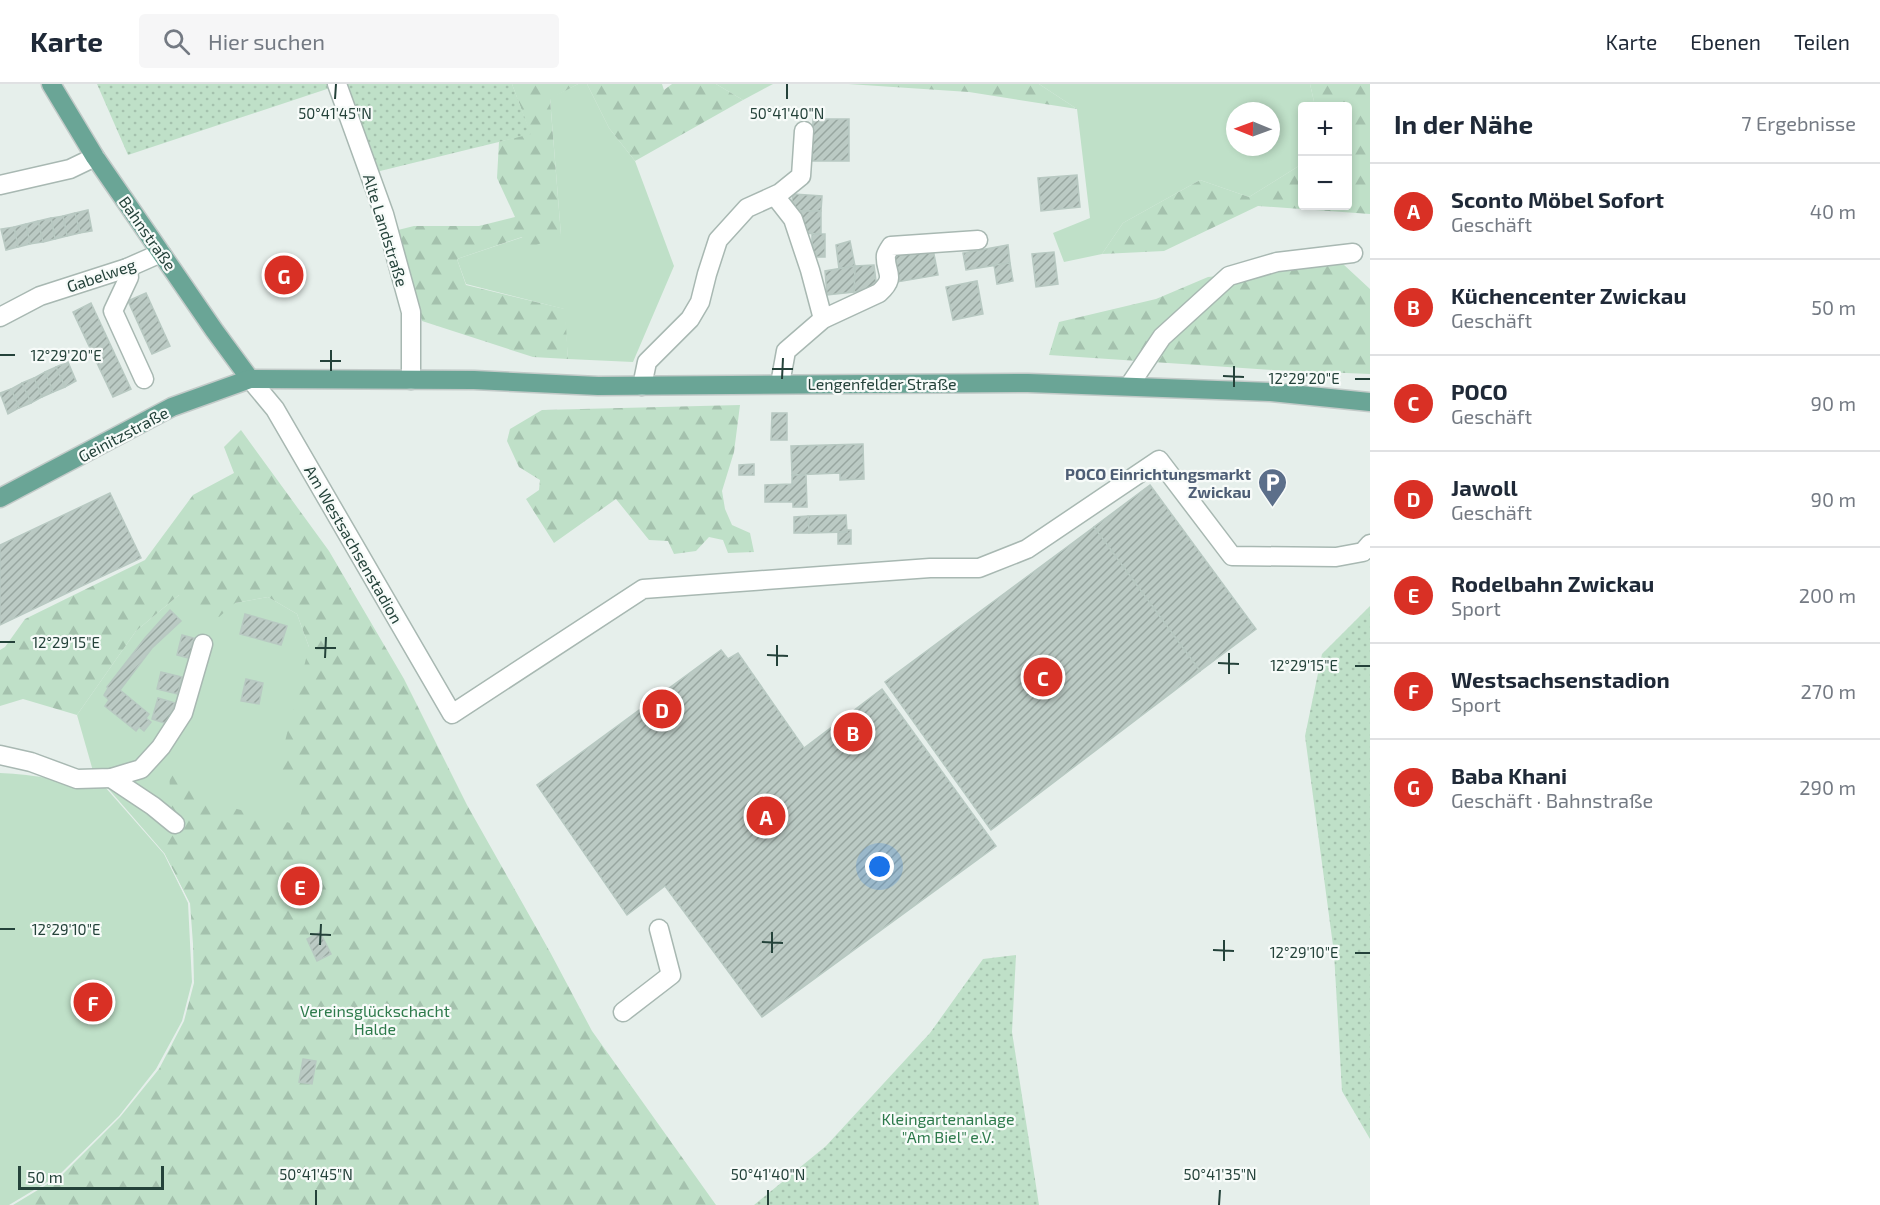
<!DOCTYPE html>
<html lang="de">
<meta charset="utf-8">
<style>
:root{--surface:#fff;--page:#f6f6f7;--text:#1f2937;--muted:#747a83;--line:#e0e1e3;--accent:#d93025}
body{margin:0;font-family:"Exo 2",sans-serif;background:var(--page);color:var(--text)}
.controls{position:absolute;right:18px;top:18px;display:grid;overflow:hidden;border-radius:6px;box-shadow:0 3px 9px #0003}
.controls button{width:54px;height:54px;display:grid;place-items:center;padding:0;border:0;border-bottom:2px solid var(--line);background:var(--surface);color:var(--text);font:30px sans-serif}
.compass{position:absolute;left:1226px;top:18px;width:54px;height:54px;border-radius:50%;background:var(--surface);box-shadow:0 3px 9px #0003;rotate:271deg}
.scale{position:absolute;left:18px;bottom:15px;width:146px;box-sizing:border-box;padding-left:6px;border:3px solid #24423a;border-top:0;font-size:16px;line-height:21px;white-space:nowrap;color:#24423a;-webkit-text-stroke:4px #f7fbf9;paint-order:stroke}
.you{position:absolute;left:880px;top:783px;width:21px;height:21px;margin:-15px;border:4px solid #fff;border-radius:50%;background:#1a73e8;box-shadow:0 0 0 9px #1a73e833}
.badge{display:grid;place-items:center;width:39px;height:39px;border-radius:50%;background:var(--accent);color:#fff;font-size:20px;font-weight:700}
.pin{position:absolute;translate:-50% -50%;border:3px solid #fff;box-shadow:0 2px 6px #0006}
.list{margin:0;padding:0;list-style:none}
h2{display:flex;justify-content:space-between;align-items:center;height:78px;margin:0;padding:0 24px;font-size:26px}
h2 small{font-size:20px;font-weight:400;color:var(--muted)}
.list li{display:grid;grid-template-columns:39px 1fr auto;gap:18px;align-items:center;box-sizing:border-box;height:96px;padding:0 24px;border-top:2px solid var(--line)}
.list b{display:block;font-size:22px;white-space:nowrap}
.list p{margin:0;font-size:20px;white-space:nowrap;color:var(--muted)}
.list em{font-size:20px;font-style:normal;color:var(--muted)}
.icon{flex:none;width:33px;height:33px;fill:none;stroke:currentColor;stroke-width:2;stroke-linecap:round;stroke-linejoin:round}
.map{position:relative;flex:none;width:1370px;height:1121px;overflow:hidden}
header{display:flex;align-items:center;gap:36px;box-sizing:border-box;height:84px;padding:0 30px;background:var(--surface);border-bottom:2px solid var(--line)}
header strong{font-size:28px}
nav{display:flex;gap:33px;margin-inline-start:auto;font-size:21px}
.search{width:420px;height:54px;background:var(--page);display:flex;align-items:center;gap:15px;box-sizing:border-box;padding:0 21px;border-radius:6px;color:var(--muted);font-size:22px}
main{display:flex}
aside{flex:1;background:var(--surface)}
.map>svg:first-child{display:block}
.green{fill:#bfe0c8;fill-rule:evenodd}
.forest{fill:url(#forest-firs)}
.garden{fill:url(#garden-dots)}
.building{fill:url(#building-hatch);stroke:#b8c9c2;stroke-width:1.5}
.lines{fill:none;stroke-linecap:round;stroke-linejoin:round}
.minor-casing{stroke:#a8b8b2;stroke-width:21}
.major-casing{stroke:#c2cac8;stroke-width:21}
.minor{stroke:#fff;stroke-width:18}
.major{stroke:#6aa596;stroke-width:18}
.ticks{fill:none;stroke:#24423a;stroke-width:2}
.labels{text-anchor:middle;dominant-baseline:central;stroke-width:4.5;stroke-linejoin:round;paint-order:stroke}
.street-label{font-size:16px;fill:#24423a;stroke:#f7fbf9}
.service-label{font-size:16px;font-weight:bold;fill:#4e5e75;stroke:#f7fbf9;text-anchor:end}
.park-label{font-size:16px;fill:#2d7a4b;stroke:#f7fbf9}
.ticks-label{font-size:15px;text-anchor:middle;fill:#24423a;stroke:#f7fbf9;stroke-width:4.5;stroke-linejoin:round;paint-order:stroke}
</style>
<header>
<strong>Karte</strong>
<div class="search"><svg class="icon" aria-label="search" viewBox="0 0 24 24"><circle cx="10" cy="10" r="6"/><path d="M15 15l6 6"/></svg>Hier suchen</div>
<nav><a>Karte</a><a>Ebenen</a><a>Teilen</a></nav>
</header>
<main>
<div class="map">
<svg width="1370" height="1121" viewBox="0 0 1370 1121">
<defs>
<pattern id="forest-firs" width="22" height="20" patternUnits="userSpaceOnUse" patternTransform="scale(1.5)"><rect width="22" height="20" fill="#bfe0c8"/><path d="M5 1l3.5 6h-7zM16 11l3.5 6h-7z" fill="#a4c1ad"/></pattern>
<pattern id="garden-dots" width="8" height="8" patternUnits="userSpaceOnUse" patternTransform="scale(1.5)"><rect width="8" height="8" fill="#bfe0c8"/><path d="M2 2h.1M6 6h.1" fill="none" stroke="#a4c1ad" stroke-width="1.8" stroke-linecap="round"/></pattern>
<pattern id="building-hatch" width="6" height="6" patternUnits="userSpaceOnUse" patternTransform="scale(1.5)"><rect width="6" height="6" fill="#bbcac4"/><path d="M-1 1l2-2M0 6l6-6M5 7l2-2" fill="none" stroke="#98a6a0"/></pattern>
</defs>
<rect width="100%" height="100%" fill="#e6efeb"/>
<!-- green -->
<g class="green">
<path d="M578,0H587L609,44L635,77L674,182L633,278L568,275L564,225L466,200L457,175L523,153L561,151L550,14Z"/>
<path d="M716,0H773L743,16Z"/>
<path d="M1039,0H1310L1315,22H1302V80L1249,113L1200,96L1123,139L1102,170L1064,178L1053,149L1090,134L1077,25ZM1235,27H1271V63H1235Z"/>
<path d="M179,511L235,519L268,513L297,530L309,563L418,785L190,819L165,770L93,687L77,631L136,547Z"/>
<path d="M0,689C35,690 70,699 105,703L164,770L188,819L192,898L182,937L156,985L119,1032L59,1091L9,1121H0Z"/>
</g>
<!-- forest -->
<g class="forest">
<path d="M512,0H578L550,15L561,151L529,164L522,153L457,175L466,201L565,225L568,275L533,273L422,237L394,147L414,142H479L515,133L497,94L499,58L530,49Z"/>
<path d="M587,0H662L664,6L672,0H716L743,16L635,77L609,44Z"/>
<path d="M848,0H1039L1077,25L969,8Z"/>
<path d="M1310,0H1370V130L1258,122L1164,167L1102,170L1123,139L1200,96L1249,113L1302,80V122H1348V22H1315Z"/>
<path d="M1343,180L1370,205V290L1273,286L1049,271L1059,238L1156,215L1208,193Z"/>
<path d="M740,321L734,368L722,407L725,425L732,441L750,449L754,468L728,469L723,456L709,453L696,467L674,470L668,457L649,456L616,415L554,459L526,415L539,406L540,396L519,383L507,357L510,345L542,326Z"/>
<path d="M241,346L329,467L404,595L467,721L550,868L592,947L716,1121H13L61,1092L120,1033L159,985L184,937L194,899L193,860L190,819L165,770L171,735L169,682L207,717L298,741L307,707L278,685L309,563L297,530L268,513L235,519L219,533L191,524L179,511L136,547L77,631L23,615L0,622V566L5,563L25,535L145,476L193,411L234,389L224,363Z"/>
</g>
<!-- garden -->
<g class="garden">
<path d="M97,0H512L531,50L376,88L342,0L128,71Z"/>
<path d="M1370,522V1055L1342,1007L1334,869L1305,652L1322,570Z"/>
<path d="M1016,871L1012,948L1039,1121H754L826,1062L930,949L983,875Z"/>
</g>
<!-- building -->
<g class="building">
<path d="M813,35H849V77H812Z"/>
<path d="M1077,91L1080,123L1041,127L1038,94Z"/>
<path d="M793,110L822,112L821,127H801L791,124Z"/>
<path d="M88,126L92,147L80,149L75,129Z"/>
<path d="M801,127H821V150L800,149Z"/>
<path d="M75,129L80,149L67,152L63,132Z"/>
<path d="M63,132L67,152L55,155L51,134Z"/>
<path d="M51,134L55,155L43,158L38,137Z"/>
<path d="M38,137L43,158L30,160L26,140Z"/>
<path d="M26,140L30,160L18,163L14,143Z"/>
<path d="M14,143L18,163L6,166L1,145Z"/>
<rect x="812" y="150" width="13" height="23"/>
<path d="M850,157L855,182L839,185L836,161Z"/>
<path d="M1008,161L1010,179L966,186L963,169Z"/>
<path d="M933,165L938,191L897,198L893,172Z"/>
<path d="M1054,168L1058,200L1036,203L1032,170Z"/>
<path d="M1010,179L1013,197L997,200L994,181Z"/>
<path d="M874,181L877,205L854,208L855,182Z"/>
<path d="M855,182L854,208L827,211L825,187Z"/>
<path d="M977,197L983,230L953,236L946,203Z"/>
<path d="M146,209L170,262L152,270L128,217Z"/>
<path d="M91,219L131,305L113,313L73,228Z"/>
<path d="M68,278L76,297L65,303L56,283Z"/>
<path d="M56,283L65,303L53,308L45,288Z"/>
<path d="M45,288L53,308L42,313L34,294Z"/>
<path d="M34,294L42,313L31,319L22,299Z"/>
<path d="M22,299L31,319L19,324L11,305Z"/>
<path d="M11,305L19,324L8,330L0,309Z"/>
<path d="M772,329H787V356H771Z"/>
<path d="M863,360L864,395L840,396V389L792,391L791,362Z"/>
<path d="M754,380V391H739V381Z"/>
<path d="M792,391H806L807,423H793V418H765V401L792,400Z"/>
<path d="M1150,401L1256,545L1200,587L1094,443Z"/>
<path d="M110,409L141,474L0,541V461Z"/>
<path d="M846,431L847,448L809,449L808,432Z"/>
<path d="M808,432L809,449H794V433Z"/>
<path d="M1094,443L1200,587L991,746L885,598Z"/>
<path d="M847,446H851V460H838V448H847Z"/>
<path d="M170,526L181,537L152,564L120,606L149,630L146,634L151,638L144,647L139,643L136,647L105,622L109,616L104,611L108,604L107,603L145,554Z"/>
<path d="M245,530L287,542L281,561L240,550Z"/>
<path d="M182,551L201,556L196,576L177,571Z"/>
<path d="M721,566L728,575L738,569L804,664L882,605L996,762L762,933L665,802L627,831L537,701Z"/>
<path d="M161,588L182,593L178,610L157,605Z"/>
<path d="M246,595L263,599L259,620L241,617Z"/>
<path d="M158,614L175,619L168,640L152,635Z"/>
<path d="M320,848L331,870L317,877L307,855Z"/>
<path d="M303,975L316,977L312,1000L299,998Z"/>
</g>
<g class="lines">
<defs>
<g id="minor">
<path d="M337,0L384,130L411,228V296"/>
<path d="M0,101L70,85L95,73"/>
<path d="M775,112L793,135L810,186L823,235"/>
<path d="M127,184L129,193L113,227L144,295"/>
<path d="M0,233L40,212L127,184L161,169"/>
<path d="M250,295L275,325L452,630L643,505L930,484H979L1027,465L1159,376L1232,472L1336,473L1363,468L1370,460"/>
<path d="M780,300L786,267L823,235L879,209C898,192 884,188 886,171C887,168 889,165 891,162L978,156"/>
<path d="M642,302L647,278L690,235L700,218L707,190L718,156L747,124L780,109L801,92L804,47"/>
<path d="M1129,302L1162,253L1229,192L1277,178L1353,169"/>
<path d="M0,671L31,678L77,695L111,694L141,685L161,663L183,629L203,560"/>
<path d="M111,694L153,722L175,740"/>
<path d="M623,928L671,891L659,845"/>
</g>
<g id="major">
<path d="M51,0L95,73L214,246L250,295"/>
<path d="M0,414L172,323L250,295L474,296L598,302L1028,299L1271,308L1370,318"/>
</g>
</defs>
<!-- minor casing -->
<use href="#minor" class="minor-casing"/>
<!-- major casing -->
<use href="#major" class="major-casing"/>
<!-- minor -->
<use href="#minor" class="minor"/>
<!-- major -->
<use href="#major" class="major"/>
</g>
<!-- ticks -->
<path class="ticks" d="M335,15L336,0M787,15V0M0,271H15M320,277H341M772,285H793M331,287V266M1223,292L1244,293M782,295L783,274M1355,295H1370M1234,303V282M0,558H15M315,564H336M767,571L788,572M325,574L326,553M1218,579L1239,580M777,582V561M1355,582H1370M1229,590V569M0,845H15M310,850L331,851M762,858L783,859M320,861L321,840M1213,866L1234,867M772,869V848M1355,869H1370M1224,877V856M316,1121V1106M768,1121V1106M1219,1121L1220,1106"/>
<!-- icons -->
<defs>
<symbol id="parking-pin" viewBox="-11 -11 22 30"><path d="M0 17L-7.5 6A9.5 9.5 0 1 1 7.5 6Z" fill="#5c6f8a" stroke="#f7fbf9"/><path d="M-3.5-5.5H1a3.5 3.5 0 0 1 0 7H-1V5.5H-3.5ZM-1-3.4V-.6H.8a1.4 1.4 0 0 0 0-2.8Z" fill="#fff"/></symbol>
</defs>
<g fill-rule="evenodd">
<use href="#parking-pin" x="1256" y="382" width="33" height="45"/>
</g>
<g class="labels">
<!-- street labels -->
<g class="street-label">
<text transform="translate(386 146) rotate(73)">Alte Landstraße</text>
<text transform="translate(148 149) rotate(55)">Bahnstraße</text>
<text transform="translate(101 191) rotate(-19)">Gabelweg</text>
<text x="882" y="299">Lengenfelder Straße</text>
<text transform="translate(123 350) rotate(-28)">Geinitzstraße</text>
<text transform="translate(354 460) rotate(60)">Am Westsachsenstadion</text>
</g>
<!-- service labels -->
<g class="service-label">
<text x="1251" y="389">POCO Einrichtungsmarkt<tspan x="1251" dy="18">Zwickau</tspan></text>
</g>
<!-- park labels -->
<g class="park-label">
<text x="375" y="926">Vereinsglückschacht<tspan x="375" dy="18">Halde</tspan></text>
<text x="948" y="1034">Kleingartenanlage<tspan x="948" dy="18">"Am Biel" e.V.</tspan></text>
</g>
</g>
<g class="ticks-label">
<text x="335" y="35">50°41'45"N</text>
<text x="787" y="35">50°41'40"N</text>
<text x="66" y="277">12°29'20"E</text>
<text x="1304" y="300">12°29'20"E</text>
<text x="66" y="564">12°29'15"E</text>
<text x="1304" y="587">12°29'15"E</text>
<text x="66" y="851">12°29'10"E</text>
<text x="1304" y="874">12°29'10"E</text>
<text x="316" y="1096">50°41'45"N</text>
<text x="768" y="1096">50°41'40"N</text>
<text x="1220" y="1096">50°41'35"N</text>
</g>
</svg>
<div class="controls">
<button>+</button>
<button>−</button>
</div>
<svg class="compass" viewBox="-18 -18 36 36"><path d="M0-13l5 13h-10z" fill="#e53935"/><path d="M0 13l5-13h-10z" fill="#747a83"/></svg>
<div class="scale">50 m</div>
<div class="you"></div>
<div class="pin badge" style="left:766px;top:732px">A</div>
<div class="pin badge" style="left:853px;top:648px">B</div>
<div class="pin badge" style="left:1043px;top:593px">C</div>
<div class="pin badge" style="left:662px;top:625px">D</div>
<div class="pin badge" style="left:300px;top:802px">E</div>
<div class="pin badge" style="left:93px;top:918px">F</div>
<div class="pin badge" style="left:284px;top:191px">G</div>
</div>
<aside>
<h2>In der Nähe<small>7 Ergebnisse</small></h2>
<ul class="list">
<li><span class="badge">A</span><div><b>Sconto Möbel Sofort</b><p>Geschäft</p></div><em>40 m</em></li>
<li><span class="badge">B</span><div><b>Küchencenter Zwickau</b><p>Geschäft</p></div><em>50 m</em></li>
<li><span class="badge">C</span><div><b>POCO</b><p>Geschäft</p></div><em>90 m</em></li>
<li><span class="badge">D</span><div><b>Jawoll</b><p>Geschäft</p></div><em>90 m</em></li>
<li><span class="badge">E</span><div><b>Rodelbahn Zwickau</b><p>Sport</p></div><em>200 m</em></li>
<li><span class="badge">F</span><div><b>Westsachsenstadion</b><p>Sport</p></div><em>270 m</em></li>
<li><span class="badge">G</span><div><b>Baba Khani</b><p>Geschäft · Bahnstraße</p></div><em>290 m</em></li>
</ul>
</aside>
</main>
